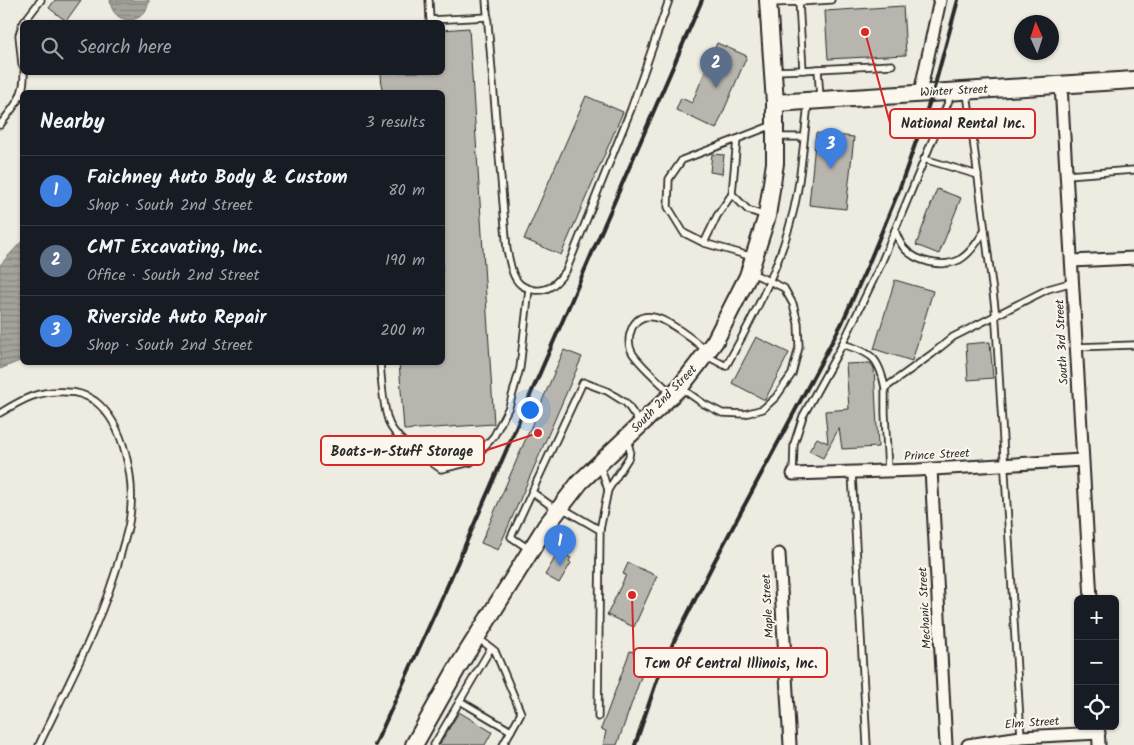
<!DOCTYPE html>
<meta charset="utf-8">
<style>
:root{--surface:#171b24;--page:#20242c;--text:#f1f3f6;--muted:#9ea1a6;--line:#363941;--accent:#1f6fb2}
body{margin:0;font-family:Kalam,sans-serif;background:var(--page);color:var(--text)}
.controls{position:absolute;right:15px;bottom:15px;display:grid;overflow:hidden;border-radius:8px;box-shadow:0 1px 4px #0004}
.controls button{width:45px;height:45px;display:grid;place-items:center;padding:0;border:0;border-bottom:1px solid var(--line);background:var(--surface);color:var(--text);font:25px sans-serif}
.compass{position:absolute;left:1014px;top:15px;width:45px;height:45px;border-radius:50%;background:var(--surface);box-shadow:0 1px 4px #0004;rotate:357deg}
.you{position:absolute;left:529px;top:409px;width:18px;height:18px;margin:-12px;border:4px solid #fff;border-radius:50%;background:#1a73e8;box-shadow:0 0 0 8px #1a73e833}
.badge{display:grid;place-items:center;width:32px;height:32px;border-radius:50%;background:var(--accent);color:#fff;font-size:16px;font-weight:700}
.pin{position:absolute;translate:-50% -41px;filter:drop-shadow(0 1px 2px #0008)}
.pin::after{content:'';position:absolute;top:26px;width:18px;height:15px;background:inherit;clip-path:polygon(0 0,100% 0,50% 100%)}
.list{margin:0;padding:0;list-style:none}
h2{display:flex;justify-content:space-between;align-items:center;height:65px;margin:0;padding:0 20px;font-size:21px}
h2 small{font-size:16px;font-weight:400;color:var(--muted)}
.list li{display:grid;grid-template-columns:32px 1fr auto;gap:15px;align-items:center;box-sizing:border-box;height:70px;padding:0 20px;border-top:1px solid var(--line)}
.list b{display:block;font-size:19px;white-space:nowrap}
.list p{margin:0;font-size:16px;white-space:nowrap;color:var(--muted)}
.list em{font-size:16px;font-style:normal;color:var(--muted)}
.icon{flex:none;width:28px;height:28px;fill:none;stroke:currentColor;stroke-width:2;stroke-linecap:round;stroke-linejoin:round}
.map{position:relative;flex:none;width:1134px;height:745px;overflow:hidden}
.search{position:absolute;background:var(--surface);box-shadow:0 1px 4px #0004;left:20px;top:20px;width:425px;height:55px;display:flex;align-items:center;gap:12px;box-sizing:border-box;padding:0 18px;border-radius:8px;color:var(--muted);font-size:19px}
.panel{position:absolute;background:var(--surface);box-shadow:0 1px 4px #0004;left:20px;top:90px;width:425px;height:275px;border-radius:8px}
.map>svg:first-child{display:block}
.water{fill:url(#water-rules);stroke:#74726e}
.building{fill:#b8b5ae;stroke:#2b2b2b}
.lines{fill:none;stroke-linecap:round;stroke-linejoin:round}
.lane-casing{stroke:#2b2b2b;stroke-width:9}
.street-casing{stroke:#2b2b2b;stroke-width:15}
.secondary-casing{stroke:#2b2b2b;stroke-width:20}
.lane{stroke:#fbf7ec;stroke-width:5.5}
.street{stroke:#fbf7ec;stroke-width:11}
.secondary{stroke:#fbf7ec;stroke-width:16}
.rail{stroke:#2b2b2b;stroke-width:4}
.labels{text-anchor:middle;dominant-baseline:central;stroke-width:4;stroke-linejoin:round;paint-order:stroke}
.street-label{font-size:12px;fill:#2b2b2b;stroke:#fbf7ec}
.leader{fill:none;stroke:#d62828;stroke-width:2}
.callout-dot{fill:#d62828;stroke:#fbf7ec;stroke-width:2}
.callout{fill:#fbf7ec;stroke:#d62828;stroke-width:2}
.callout-label{font-size:14px;text-anchor:middle;font-weight:bold;fill:#2b2b2b}
</style>
<div class="map">
<svg width="1134" height="745" viewBox="0 0 1134 745">
<defs>
<pattern id="water-rules" width="6" height="5" patternUnits="userSpaceOnUse" patternTransform="scale(1.25)"><rect width="6" height="5" fill="#a4a29a"/><path d="M0 2.5h6" fill="none" stroke="#86847e"/></pattern>
</defs>
<rect width="100%" height="100%" fill="#eeebe0"/>
<filter id="ink" filterUnits="userSpaceOnUse"><feTurbulence type="fractalNoise" baseFrequency=".02" numOctaves="2"/><feDisplacementMap in="SourceGraphic" scale="10" xChannelSelector="R" yChannelSelector="G"/><feConvolveMatrix kernelMatrix="1 2 1 2 8 2 1 2 1" color-interpolation-filters="sRGB"/></filter>
<g filter="url(#ink)">
<!-- water -->
<g class="water">
<path d="M110,0H149V1C145,27 112,26 110,0Z"/>
<path d="M22,241V360L0,369V265Z"/>
</g>
<!-- building -->
<g class="building">
<path d="M55,0H81L66,21L49,8Z"/>
<path d="M903,6L906,55L828,59L825,11Z"/>
<path d="M469,28L494,424L404,430L399,362H442V92H382L381,72H442V30Z"/>
<path d="M717,43L747,56L716,129L676,110L681,98L692,103Z"/>
<path d="M586,96L623,112L561,255L524,239Z"/>
<path d="M816,133L854,137L846,209L809,205Z"/>
<path d="M712,154L724,155L722,174L710,172Z"/>
<path d="M937,189L961,198L939,254L916,245Z"/>
<path d="M895,280L933,291L912,361L874,349Z"/>
<path d="M756,337L789,353L765,400L732,383Z"/>
<path d="M990,342L993,378L968,380L966,344Z"/>
<path d="M564,350L582,357L498,550L481,543Z"/>
<path d="M870,363L874,368L878,447L842,449L839,428L823,458L809,451L817,438L828,443L825,411L849,409L846,364Z"/>
<path d="M559,551L571,558L569,561L571,563L559,583L545,575Z"/>
<path d="M628,563L657,576L634,627L607,615L626,575L623,574Z"/>
<path d="M630,651L648,657L617,745H603L606,731L601,729Z"/>
<path d="M459,712L492,732L485,745H439Z"/>
</g>
<g class="lines">
<defs>
<g id="lane">
<path d="M429,0L430,20L488,17"/>
<path d="M486,0L507,250C510,261 511,276 520,284C523,287 530,289 534,290C550,292 557,282 566,271L631,109L669,0"/>
<path d="M799,2L831,0"/>
<path d="M770,3L799,2L803,70L818,69L820,98"/>
<path d="M24,22L41,0"/>
<path d="M22,25L19,35L22,65"/>
<path d="M818,69L892,65"/>
<path d="M775,71L803,70"/>
<path d="M967,93L995,308L1021,737"/>
<path d="M944,112L971,122"/>
<path d="M0,125C14,106 25,97 24,72"/>
<path d="M776,137H804"/>
<path d="M737,139L682,160L669,179L668,207L684,233L704,243L753,257"/>
<path d="M924,159L978,175"/>
<path d="M1067,175L1134,170"/>
<path d="M766,216L748,210L732,194L737,139L773,125"/>
<path d="M895,230C897,236 900,243 904,248C916,262 942,268 959,260C970,254 978,241 985,230"/>
<path d="M704,243L717,216L732,194"/>
<path d="M842,344C872,353 879,357 885,388"/>
<path d="M1076,347L1134,345"/>
<path d="M707,356L726,366C756,313 786,255 797,194C802,164 805,133 808,103"/>
<path d="M380,362C381,377 384,416 391,427C403,446 424,457 441,469L471,462L494,436L509,407L520,368L529,289"/>
<path d="M681,388L704,404L722,413L745,414L763,409L776,397L792,374L799,347L798,323L793,304L784,288L752,273"/>
<path d="M671,393C659,381 643,368 633,354C628,346 628,337 632,328C646,297 690,338 706,350"/>
<path d="M0,413C23,399 38,390 67,392C77,392 86,395 95,401C125,424 135,481 130,516C129,528 124,541 121,553C103,620 69,682 39,745"/>
<path d="M888,471L885,413V388L932,354L953,337L1048,289L1073,282"/>
<path d="M852,473L867,745"/>
<path d="M793,474L794,444L803,416L841,347L880,266L952,93"/>
<path d="M608,490L629,457L630,450L627,440"/>
<path d="M532,492L557,510"/>
<path d="M562,508L600,530L598,717"/>
<path d="M600,530L608,490L600,465"/>
<path d="M529,549L511,537L583,382L607,391L626,403L640,423"/>
<path d="M478,638L495,651L521,713L503,745"/>
<path d="M460,701L511,731"/>
<path d="M434,745L491,648"/>
</g>
<g id="street">
<path d="M1061,85L1091,599"/>
<path d="M920,93L940,0"/>
<path d="M1072,261L1134,258"/>
<path d="M931,469L946,745"/>
<path d="M793,474L917,470L1082,460"/>
<path d="M779,554L790,745"/>
<path d="M1098,726L1099,745"/>
<path d="M968,745L1021,737L1099,733"/>
</g>
<g id="secondary">
<path d="M775,103L1134,80"/>
<path d="M414,745L456,670L546,526L580,482L680,387L698,364L715,341L748,276L767,216L775,163V103L768,0"/>
</g>
</defs>
<!-- lane casing -->
<use href="#lane" class="lane-casing"/>
<!-- street casing -->
<use href="#street" class="street-casing"/>
<!-- secondary casing -->
<use href="#secondary" class="secondary-casing"/>
<!-- lane -->
<use href="#lane" class="lane"/>
<!-- street -->
<use href="#street" class="street"/>
<!-- secondary -->
<use href="#secondary" class="secondary"/>
<!-- rail -->
<g class="rail">
<path d="M375,745L446,589L702,0"/>
<path d="M635,745L657,680L674,641L713,564L842,323L868,265L899,190L918,136L933,92L958,0"/>
</g>
</g>
</g>
<g class="labels">
<!-- street labels -->
<g class="street-label">
<text transform="translate(954 91) rotate(-3)">Winter Street</text>
<text transform="translate(1062 342) rotate(-93)">South 3rd Street</text>
<text transform="translate(664 399) rotate(-46)">South 2nd Street</text>
<text transform="translate(937 455) rotate(-3)">Prince Street</text>
<text transform="translate(768 606) rotate(-93)">Maple Street</text>
<text transform="translate(925 608) rotate(-93)">Mechanic Street</text>
<text transform="translate(1032 723) rotate(-4)">Elm Street</text>
</g>
</g>
<!-- callouts -->
<path class="leader" d="M865 32L890 123M538 433L484 451M632 595L634 663"/>
<g class="callout-dot">
<circle cx="865" cy="32" r="5"/>
<circle cx="538" cy="433" r="5"/>
<circle cx="632" cy="595" r="5"/>
</g>
<g class="callout">
<rect x="890" y="109" width="145" height="29" rx="5"/>
<rect x="321" y="436" width="163" height="29" rx="5"/>
<rect x="634" y="648" width="193" height="29" rx="5"/>
</g>
<g class="callout-label">
<text x="963" y="128">National Rental Inc.</text>
<text x="402" y="456">Boats-n-Stuff Storage</text>
<text x="731" y="668">Tcm Of Central Illinois, Inc.</text>
</g>
</svg>
<div class="controls">
<button>+</button>
<button>−</button>
<button><svg class="icon" aria-label="locate" viewBox="0 0 24 24"><circle cx="12" cy="12" r="6"/><path d="M12 2v4M12 18v4M2 12h4M18 12h4"/></svg></button>
</div>
<svg class="compass" viewBox="-18 -18 36 36"><path d="M0-13l5 13h-10z" fill="#e53935"/><path d="M0 13l5-13h-10z" fill="#9ea1a6"/></svg>
<div class="you"></div>
<div class="pin badge" style="left:560px;top:566px;background:#3f7fe0">1</div>
<div class="pin badge" style="left:716px;top:88px;background:#5c6f8a">2</div>
<div class="pin badge" style="left:831px;top:169px;background:#3f7fe0">3</div>
<div class="search"><svg class="icon" aria-label="search" viewBox="0 0 24 24"><circle cx="10" cy="10" r="6"/><path d="M15 15l6 6"/></svg>Search here</div>
<section class="panel">
<h2>Nearby<small>3 results</small></h2>
<ul class="list">
<li><span class="badge" style="background:#3f7fe0">1</span><div><b>Faichney Auto Body &amp; Custom</b><p>Shop · South 2nd Street</p></div><em>80 m</em></li>
<li><span class="badge" style="background:#5c6f8a">2</span><div><b>CMT Excavating, Inc.</b><p>Office · South 2nd Street</p></div><em>190 m</em></li>
<li><span class="badge" style="background:#3f7fe0">3</span><div><b>Riverside Auto Repair</b><p>Shop · South 2nd Street</p></div><em>200 m</em></li>
</ul>
</section>
</div>
